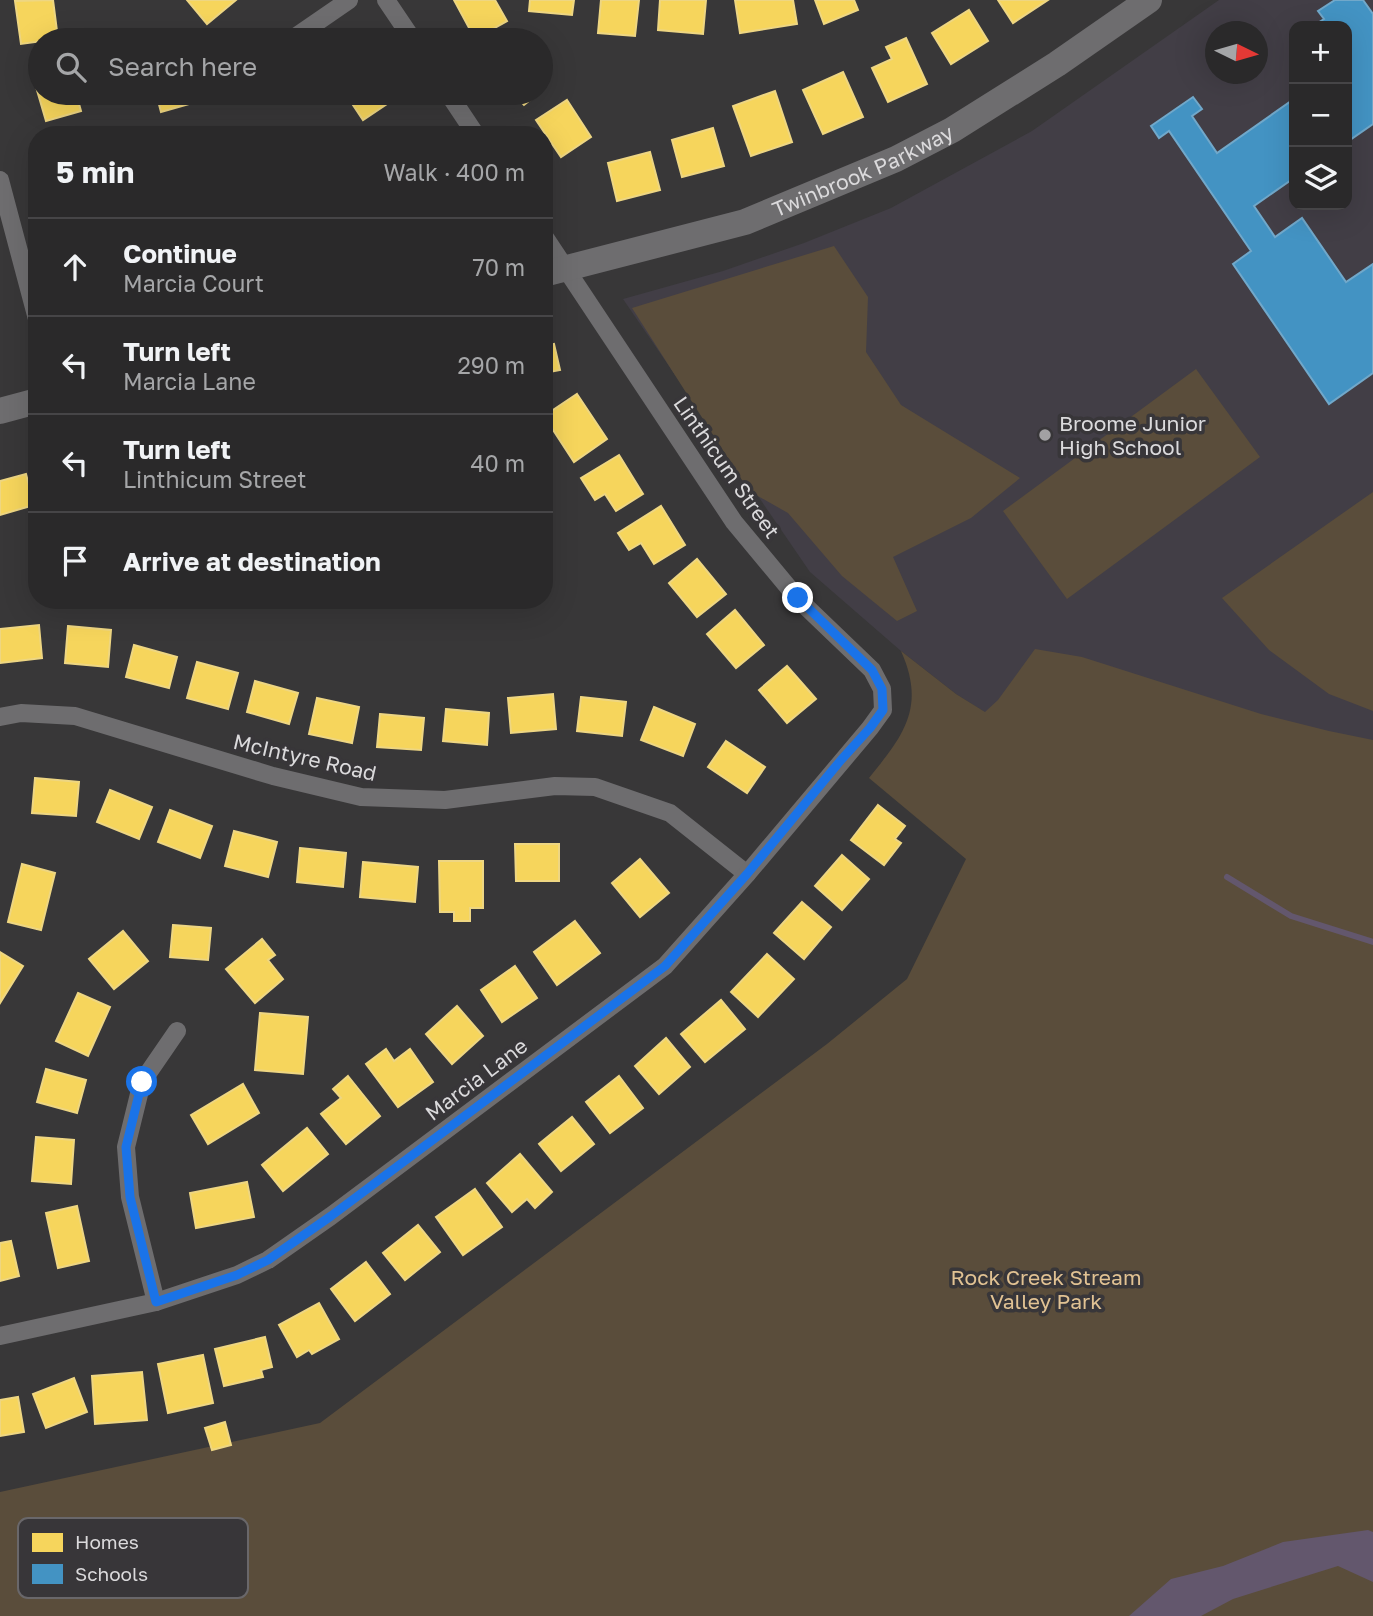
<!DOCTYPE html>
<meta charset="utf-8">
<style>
:root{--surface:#2a292a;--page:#323132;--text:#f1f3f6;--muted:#a5a6a8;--line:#464547}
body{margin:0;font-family:"Golos Text",sans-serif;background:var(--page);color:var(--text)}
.controls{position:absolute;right:21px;top:21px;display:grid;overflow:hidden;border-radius:14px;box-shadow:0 7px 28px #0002}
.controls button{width:63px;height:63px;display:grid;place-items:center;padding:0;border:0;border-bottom:2px solid var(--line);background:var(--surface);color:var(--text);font:35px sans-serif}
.compass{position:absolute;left:1205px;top:21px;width:63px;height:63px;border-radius:50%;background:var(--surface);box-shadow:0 7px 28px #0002;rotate:95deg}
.stop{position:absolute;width:21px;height:21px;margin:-16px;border:5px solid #1a73e8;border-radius:50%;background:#fff}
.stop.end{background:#1a73e8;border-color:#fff;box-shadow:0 2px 7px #0008}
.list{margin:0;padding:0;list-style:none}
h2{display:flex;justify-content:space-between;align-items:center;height:91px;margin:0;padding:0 28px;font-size:30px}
h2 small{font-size:23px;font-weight:400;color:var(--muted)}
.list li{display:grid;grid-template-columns:46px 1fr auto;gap:21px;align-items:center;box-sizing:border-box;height:98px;padding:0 28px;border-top:2px solid var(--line)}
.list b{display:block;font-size:26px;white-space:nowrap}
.list p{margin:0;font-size:23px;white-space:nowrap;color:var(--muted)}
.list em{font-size:23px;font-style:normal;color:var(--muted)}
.icon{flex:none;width:38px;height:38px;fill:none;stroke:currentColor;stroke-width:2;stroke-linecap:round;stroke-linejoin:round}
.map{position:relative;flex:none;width:1373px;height:1616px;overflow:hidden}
.search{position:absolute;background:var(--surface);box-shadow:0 7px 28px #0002;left:28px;top:28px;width:525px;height:77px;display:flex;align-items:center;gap:18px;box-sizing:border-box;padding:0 24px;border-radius:38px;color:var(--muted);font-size:26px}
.panel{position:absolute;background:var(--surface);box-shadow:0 7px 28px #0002;left:28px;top:126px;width:525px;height:483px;border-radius:28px}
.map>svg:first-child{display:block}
.built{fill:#423e46;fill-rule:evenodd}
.green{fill:#5a4d3b}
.water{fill:#63576d}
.homes{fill:#f6d55c;stroke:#eed682;stroke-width:2}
.schools{fill:#4393c3;stroke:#71a8ca;stroke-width:2}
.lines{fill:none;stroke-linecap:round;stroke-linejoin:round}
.stream{stroke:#63576d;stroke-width:6}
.street{stroke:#6e6d6f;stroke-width:18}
.secondary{stroke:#6e6d6f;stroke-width:26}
.route{stroke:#1a73e8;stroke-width:9}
.poi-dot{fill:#a2a1a3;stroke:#383639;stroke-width:2.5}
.labels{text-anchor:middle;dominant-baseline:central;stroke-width:7;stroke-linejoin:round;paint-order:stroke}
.street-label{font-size:21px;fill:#dbdadc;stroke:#383639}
.poi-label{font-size:21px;fill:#dbdadc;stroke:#383639;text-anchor:start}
.park-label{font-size:21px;fill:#e1c293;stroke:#383639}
.key{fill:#383639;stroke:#69676a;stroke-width:2}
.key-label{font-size:19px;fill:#dbdadc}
</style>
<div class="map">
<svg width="1373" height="1616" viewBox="0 0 1373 1616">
<rect width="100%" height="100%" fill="#383738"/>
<!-- built -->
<path class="built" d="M1219,0H1373V783L1060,760L956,694L901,651L810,572L623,299L723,271L804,243L891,208L1032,131ZM1294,26H1347V205H1294ZM1216,32H1258V74H1216Z"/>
<!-- green -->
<g class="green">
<path d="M834,246L868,297L866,352L901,405L1020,478L971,518L893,557L917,611L897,621L842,576L788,513L749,491L632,308Z"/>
<path d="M1196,369L1260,457L1067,599L1003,511Z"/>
<path d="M1373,492V711L1329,694L1269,650L1222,598Z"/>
<path d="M1035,649L1082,657L1261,714L1329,731L1373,740V1616H0V1492L320,1423L827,1044L907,979L966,859L869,778C904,735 926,707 901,651L956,694L985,712L998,700Z"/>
</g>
<!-- water -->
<path class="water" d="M1368,1530L1373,1532V1582L1338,1566L1233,1599L1201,1616H1129L1171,1579L1223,1566L1283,1542Z"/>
<!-- homes -->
<g class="homes">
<path d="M53,0L58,39L21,44L15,1Z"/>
<path d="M187,0H236L207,24Z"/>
<path d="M454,0H495L507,21L475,39Z"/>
<path d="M530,0H574L572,15L529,11Z"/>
<path d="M601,0H639L635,36L598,33Z"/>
<path d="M660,0H706L703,34L658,30Z"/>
<path d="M735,0H793L797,24L740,33Z"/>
<path d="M815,0H854L858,10L824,24Z"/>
<path d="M998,0H1048L1013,23Z"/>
<path d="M969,10L988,41L951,64L932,33Z"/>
<path d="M906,38L927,84L888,102L872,68L892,59L886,47Z"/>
<path d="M843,72L863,117L823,134L803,90Z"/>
<path d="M40,79V93H76L81,111L46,121L34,80Z"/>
<path d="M775,91L792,142L751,156L733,106Z"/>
<path d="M156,93H194L196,102L161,112Z"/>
<path d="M345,93H384L390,102L363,120Z"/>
<path d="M513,93H539L524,105Z"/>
<path d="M567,100L591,137L561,157L536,120Z"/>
<path d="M713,128L724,166L682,177L672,140Z"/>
<path d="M650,152L660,190L617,201L608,163Z"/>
<path d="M554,344L560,370L544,373V346Z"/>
<path d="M577,394L607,439L574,462L544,416Z"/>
<path d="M619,455L643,494L616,511L605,494L595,500L581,478Z"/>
<path d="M26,474L34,505L0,515V481Z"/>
<path d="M661,506L685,545L654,564L641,543L629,550L618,533Z"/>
<path d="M697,559L726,594L697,617L669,583Z"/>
<path d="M735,610L764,645L736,668L707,634Z"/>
<path d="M39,625L42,658L0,663V629Z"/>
<path d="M68,626L111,630L108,667L65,663Z"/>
<path d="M134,645L177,657L169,688L126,677Z"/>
<path d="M197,662L238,673L228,709L187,698Z"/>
<path d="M787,666L816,699L787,723L759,690Z"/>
<path d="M255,681L298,693L289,724L247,712Z"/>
<path d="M553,694L556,729L511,733L508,698Z"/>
<path d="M581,697L626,702L622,736L577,731Z"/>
<path d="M317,698L359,707L352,743L309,734Z"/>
<path d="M654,707L695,724L683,756L641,740Z"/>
<path d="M446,709L489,713L487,745L443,741Z"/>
<path d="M380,714L424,718L421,750L377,747Z"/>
<path d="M726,741L765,767L747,793L708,767Z"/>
<path d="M35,778L79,782L76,816L32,813Z"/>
<path d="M110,790L152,807L139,839L97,822Z"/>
<path d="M878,805L905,826L895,839L901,843L884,865L851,840Z"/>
<path d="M170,810L212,826L200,858L158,842Z"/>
<path d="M234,831L277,842L268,877L225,866Z"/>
<path d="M515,844H559V881H516Z"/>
<path d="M300,848L346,853L343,887L297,882Z"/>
<path d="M842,855L869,879L842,910L815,886Z"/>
<path d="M640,859L669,893L640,917L612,883Z"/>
<path d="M439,861H483V908H470V921H454V912H440Z"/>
<path d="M363,862L418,867L415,902L360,897Z"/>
<path d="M22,864L55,873L41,930L8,922Z"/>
<path d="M802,902L831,927L804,959L774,933Z"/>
<path d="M575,921L600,953L557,985L534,952Z"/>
<path d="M173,925L211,928L208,960L170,957Z"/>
<path d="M123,931L148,961L114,989L89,959Z"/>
<path d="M262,939L275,955L268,960L283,979L255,1003L226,969Z"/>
<path d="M0,952L23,966L0,1003Z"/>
<path d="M767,954L794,979L758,1017L731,992Z"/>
<path d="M515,966L537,998L502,1022L481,990Z"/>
<path d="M78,993L110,1007L88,1056L56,1041Z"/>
<path d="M721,1000L745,1029L705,1062L681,1034Z"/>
<path d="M457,1006L483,1036L452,1064L426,1034Z"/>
<path d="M260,1013L308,1017L303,1074L255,1070Z"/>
<path d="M666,1038L690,1067L659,1094L635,1066Z"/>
<path d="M386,1049L394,1061L410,1049L433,1082L398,1107L366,1064Z"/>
<path d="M46,1069L86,1080L77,1113L37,1102Z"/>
<path d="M348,1076L380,1116L346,1144L321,1114L341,1098L333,1089Z"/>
<path d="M619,1076L643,1108L610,1133L586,1102Z"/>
<path d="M243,1084L259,1113L208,1144L191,1115Z"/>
<path d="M572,1117L594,1144L561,1171L539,1144Z"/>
<path d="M307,1128L328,1154L283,1191L262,1165Z"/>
<path d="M36,1137L74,1140L71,1184L32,1181Z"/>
<path d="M520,1154L552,1192L535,1208L527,1199L512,1212L487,1183Z"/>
<path d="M247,1182L254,1217L196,1228L190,1193Z"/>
<path d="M475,1189L502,1227L463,1255L436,1217Z"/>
<path d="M77,1206L89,1261L58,1268L46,1213Z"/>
<path d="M418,1225L440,1252L405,1280L383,1253Z"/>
<path d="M11,1241L19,1276L0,1281V1243Z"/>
<path d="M366,1262L390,1294L355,1321L331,1289Z"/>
<path d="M319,1303L339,1339L312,1354L309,1350L297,1357L279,1325Z"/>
<path d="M265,1337L272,1367L261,1370L263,1377L224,1386L215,1349Z"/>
<path d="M203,1355L213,1403L168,1413L158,1364Z"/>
<path d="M142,1372L147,1420L95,1424L92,1376Z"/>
<path d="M74,1378L87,1412L46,1428L33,1394Z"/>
<path d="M18,1397L24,1432L0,1436V1400Z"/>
<path d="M225,1422L231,1445L212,1450L205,1428Z"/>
</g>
<!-- schools -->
<g class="schools">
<path d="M1335,0H1363L1373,14V124L1347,142V26H1313L1324,19L1318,11Z"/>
<path d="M1193,97L1202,109L1192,116L1217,153L1294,99V178L1254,206L1275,237L1302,218L1346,282L1373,264V373L1329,404L1233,264L1251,251L1169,131L1159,138L1151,126Z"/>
</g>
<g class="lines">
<!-- stream -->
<path class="stream" d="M1227,877L1291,916L1373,942"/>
<!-- street -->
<g class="street">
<path d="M386,0L413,40"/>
<path d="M291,40L349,0"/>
<path d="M448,93L476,135"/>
<path d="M0,180L37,319"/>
<path d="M0,717L21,713L75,716L273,776L361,797L445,800L555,786L595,787L670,813L747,874"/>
<path d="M156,1302L130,1197L126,1147L142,1082L177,1031"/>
<path d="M0,1336L156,1302L237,1275L268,1260L331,1216L665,966L747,874L870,728L883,710L882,689L872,670L798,599L734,522L544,236"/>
</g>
<!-- secondary -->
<g class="secondary">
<path id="s1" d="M544,274L745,222L896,159L952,130L1057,64L1149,0"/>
<path d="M0,411L37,401"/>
</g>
</g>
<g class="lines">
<!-- route -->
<path class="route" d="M142,1082L126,1147L130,1197L156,1302L237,1275L268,1260L331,1216L665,966L747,874L841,760L870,728L883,710L882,689L872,670L798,598"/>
</g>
<!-- markers -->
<circle class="poi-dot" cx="1045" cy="435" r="7"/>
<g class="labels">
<!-- street labels -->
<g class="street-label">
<text stroke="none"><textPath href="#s1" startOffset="336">Twinbrook Parkway</textPath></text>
<text transform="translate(727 467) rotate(55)">Linthicum Street</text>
<text transform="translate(305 757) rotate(13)">McIntyre Road</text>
<text transform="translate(476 1079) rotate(-37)">Marcia Lane</text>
</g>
<!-- poi labels -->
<g class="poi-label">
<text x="1059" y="423">Broome Junior<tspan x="1059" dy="24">High School</tspan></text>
</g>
<!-- park labels -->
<g class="park-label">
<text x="1046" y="1277">Rock Creek Stream<tspan x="1046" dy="24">Valley Park</tspan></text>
</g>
</g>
<!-- legend -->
<rect x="18" y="1518" width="230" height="80" rx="10" class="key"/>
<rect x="32" y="1533" width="31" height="19" fill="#f6d55c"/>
<rect x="32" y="1564" width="31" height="20" fill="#4393c3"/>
<g class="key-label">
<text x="75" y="1549">Homes</text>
<text x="75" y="1581">Schools</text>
</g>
</svg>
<div class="controls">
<button>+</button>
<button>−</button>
<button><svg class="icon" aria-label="layers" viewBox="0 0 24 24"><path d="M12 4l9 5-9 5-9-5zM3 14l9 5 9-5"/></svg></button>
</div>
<svg class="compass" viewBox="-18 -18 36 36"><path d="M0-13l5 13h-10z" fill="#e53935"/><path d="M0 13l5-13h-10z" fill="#a5a6a8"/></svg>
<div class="stop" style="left:142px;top:1082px"></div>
<div class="stop end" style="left:798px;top:598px"></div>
<div class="search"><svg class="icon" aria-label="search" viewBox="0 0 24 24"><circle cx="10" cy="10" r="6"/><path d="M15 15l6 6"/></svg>Search here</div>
<section class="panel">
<h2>5 min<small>Walk · 400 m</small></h2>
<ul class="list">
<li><svg class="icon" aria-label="ahead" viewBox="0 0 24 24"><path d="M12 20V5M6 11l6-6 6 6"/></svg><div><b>Continue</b><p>Marcia Court</p></div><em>70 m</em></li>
<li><svg class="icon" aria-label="left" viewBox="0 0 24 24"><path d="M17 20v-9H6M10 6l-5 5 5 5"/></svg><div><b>Turn left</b><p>Marcia Lane</p></div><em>290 m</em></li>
<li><svg class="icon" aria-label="left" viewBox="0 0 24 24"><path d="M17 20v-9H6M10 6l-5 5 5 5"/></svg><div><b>Turn left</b><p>Linthicum Street</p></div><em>40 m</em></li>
<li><svg class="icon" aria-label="arrive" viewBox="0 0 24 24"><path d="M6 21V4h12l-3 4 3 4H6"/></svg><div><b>Arrive at destination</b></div></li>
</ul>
</section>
</div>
